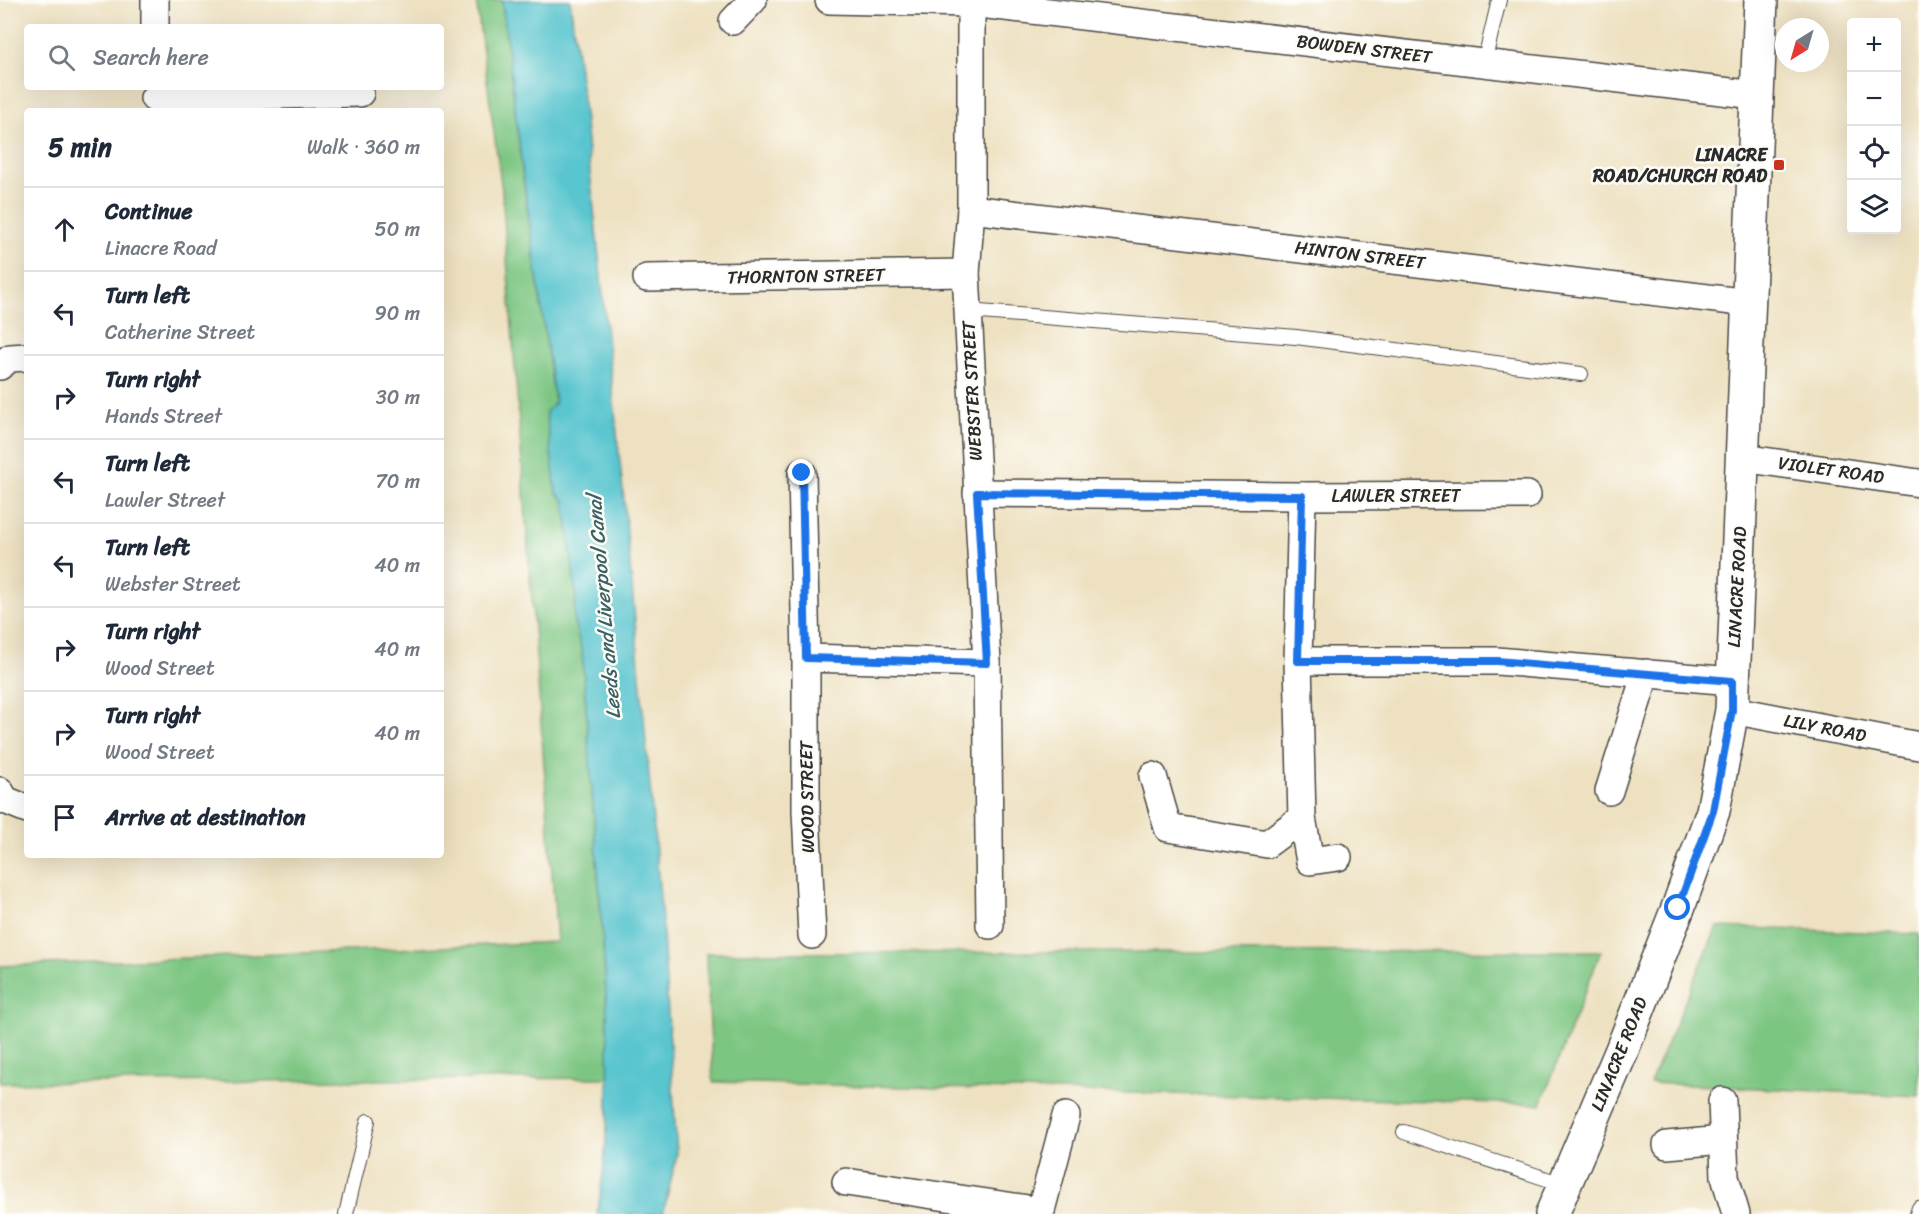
<!DOCTYPE html>
<meta charset="utf-8">
<style>
:root{--surface:#fff;--page:#f2f2f3;--text:#1f2937;--muted:#747a83;--line:#e0e1e3}
body{margin:0;font-family:Sriracha,sans-serif;background:var(--page);color:var(--text)}
.controls{position:absolute;right:18px;top:18px;display:grid;overflow:hidden;border-radius:6px;box-shadow:0 6px 24px #0002}
.controls button{width:54px;height:54px;display:grid;place-items:center;padding:0;border:0;border-bottom:2px solid var(--line);background:var(--surface);color:var(--text);font:30px sans-serif}
.compass{position:absolute;left:1775px;top:18px;width:54px;height:54px;border-radius:50%;background:var(--surface);box-shadow:0 6px 24px #0002;rotate:217deg}
.stop{position:absolute;width:18px;height:18px;margin:-14px;border:4px solid #1a73e8;border-radius:50%;background:#fff}
.stop.end{background:#1a73e8;border-color:#fff;box-shadow:0 2px 6px #0008}
.list{margin:0;padding:0;list-style:none}
h2{display:flex;justify-content:space-between;align-items:center;height:78px;margin:0;padding:0 24px;font-size:26px}
h2 small{font-size:20px;font-weight:400;color:var(--muted)}
.list li{display:grid;grid-template-columns:39px 1fr auto;gap:18px;align-items:center;box-sizing:border-box;height:84px;padding:0 24px;border-top:2px solid var(--line)}
.list b{display:block;font-size:22px;white-space:nowrap}
.list p{margin:0;font-size:20px;white-space:nowrap;color:var(--muted)}
.list em{font-size:20px;font-style:normal;color:var(--muted)}
.icon{flex:none;width:33px;height:33px;fill:none;stroke:currentColor;stroke-width:2;stroke-linecap:round;stroke-linejoin:round}
.map{position:relative;flex:none;width:1919px;height:1214px;overflow:hidden}
.search{position:absolute;background:var(--surface);box-shadow:0 6px 24px #0002;left:24px;top:24px;width:420px;height:66px;display:flex;align-items:center;gap:15px;box-sizing:border-box;padding:0 21px;border-radius:6px;color:var(--muted);font-size:22px}
.panel{position:absolute;background:var(--surface);box-shadow:0 6px 24px #0002;left:24px;top:108px;width:420px;height:750px;border-radius:6px}
.map>svg:first-child{display:block}
.green{fill:#7dc682;stroke:#547856;stroke-width:1.5}
.water{fill:#58c5cf;stroke:#42787d;stroke-width:1.5}
.lines{fill:none;stroke-linecap:round;stroke-linejoin:round}
.service-casing{stroke:#484642;stroke-width:16}
.minor-casing{stroke:#484642;stroke-width:30}
.primary-casing{stroke:#484642;stroke-width:36}
.service{stroke:#fff;stroke-width:14}
.minor{stroke:#fff;stroke-width:27}
.primary{stroke:#fff;stroke-width:33}
.route{stroke:#1a73e8;stroke-width:8}
.poi-dot{fill:#c8321e;stroke:#fdfcf7;stroke-width:2}
.labels{text-anchor:middle;dominant-baseline:central;stroke-width:5;stroke-linejoin:round;paint-order:stroke}
.street-label{font-size:18px;fill:#2b2b2b;stroke:#fdfcf7}
.poi-label{font-size:18px;font-weight:bold;fill:#2b2b2b;stroke:#fdfcf7;text-anchor:end}
.water-label{font-size:20px;font-style:italic;fill:#3b6164;stroke:#fdfcf7}
</style>
<div class="map">
<svg width="1919" height="1214" viewBox="0 0 1919 1214">
<rect width="100%" height="100%" fill="#fdfcf7"/>
<filter id="ink" filterUnits="userSpaceOnUse"><feTurbulence type="fractalNoise" baseFrequency=".0167" numOctaves="2"/><feDisplacementMap in="SourceGraphic" scale="12" xChannelSelector="R" yChannelSelector="G"/><feConvolveMatrix kernelMatrix="1 2 1 2 8 2 1 2 1" color-interpolation-filters="sRGB"/></filter>
<filter id="wash" filterUnits="userSpaceOnUse"><feTurbulence type="fractalNoise" baseFrequency=".008" numOctaves="4" result="noise"/><feDisplacementMap in="SourceGraphic" scale="24" xChannelSelector="R" yChannelSelector="G"/><feGaussianBlur stdDeviation="1.35" result="paint"/><feColorMatrix in="noise" values="0 0 0 0 0 0 0 0 0 0 0 0 0 0 0 0 0 1.4 0 .05"/><feComposite in="paint" operator="in"/></filter>
<g filter="url(#wash)">
<rect width="100%" height="100%" fill="#eee1c1"/>
<!-- green -->
<g class="green">
<path d="M476,0H502L523,176L555,403L546,412L556,492L565,501L576,595L574,621L582,650L605,972L610,1078L0,1083V966L557,942L502,191Z"/>
<path d="M1717,927L1919,934V1096L1650,1083Z"/>
<path d="M1601,951L1541,1104L713,1082L706,953Z"/>
</g>
<!-- water -->
<path class="water" d="M502,0H570L582,94L625,510L662,919L677,1154L663,1214H597C615,1115 608,1014 601,914C594,826 588,738 582,651L574,621L576,595L565,501L556,492L546,412L555,403L523,176Z"/>
</g>
<g filter="url(#ink)">
<g class="lines">
<defs>
<g id="service">
<path d="M1484,63L1499,0"/>
<path d="M967,311L1296,337L1581,374"/>
<path d="M1404,1132L1565,1185"/>
<path d="M346,1214L368,1121"/>
<path d="M1917,1214L1919,1208"/>
</g>
<g id="minor">
<path d="M829,0L971,3L1756,95"/>
<path d="M971,0V209L966,273L987,663L990,925"/>
<path d="M733,21L753,0"/>
<path d="M155,27V0"/>
<path d="M154,98L360,93"/>
<path d="M971,209L1749,303"/>
<path d="M647,278L966,273"/>
<path d="M0,366L10,358L27,357"/>
<path d="M1742,458L1919,483"/>
<path d="M802,473L806,658V811L812,935"/>
<path d="M977,493L1302,496L1527,495"/>
<path d="M806,658L987,663"/>
<path d="M1298,661H1497L1732,681"/>
<path d="M1732,710L1919,746"/>
<path d="M1153,776L1168,828L1267,844L1302,818L1298,661L1302,496"/>
<path d="M0,791L5,800L27,809"/>
<path d="M1609,791L1646,673"/>
<path d="M1302,818L1310,861L1338,857"/>
<path d="M1722,1101L1725,1177L1736,1214"/>
<path d="M1667,1145L1723,1140"/>
<path d="M846,1182L1041,1211"/>
<path d="M1040,1214L1066,1116"/>
</g>
<path id="primary" d="M1552,1214L1622,1050L1678,908L1713,811L1732,710L1761,0"/>
</defs>
<!-- service casing -->
<use href="#service" class="service-casing"/>
<!-- minor casing -->
<use href="#minor" class="minor-casing"/>
<!-- primary casing -->
<use href="#primary" class="primary-casing"/>
<!-- service -->
<use href="#service" class="service"/>
<!-- minor -->
<use href="#minor" class="minor"/>
<!-- primary -->
<use href="#primary" class="primary"/>
</g>
</g>
<g class="lines" filter="url(#ink)">
<!-- route -->
<path class="route" d="M802,473L806,658L987,663L977,493L1302,496L1298,661H1497L1732,681V710L1713,811L1678,908"/>
</g>
<!-- markers -->
<rect class="poi-dot" x="1773" y="159" width="12" height="12" rx="3"/>
<g class="labels">
<!-- street labels -->
<g class="street-label">
<text transform="translate(1364 49) rotate(7)">BOWDEN STREET</text>
<text transform="translate(1360 255) rotate(7)">HINTON STREET</text>
<text transform="translate(806 276) rotate(-1)">THORNTON STREET</text>
<text transform="translate(972 391) rotate(-93)">WEBSTER STREET</text>
<text transform="translate(1831 470) rotate(8)">VIOLET ROAD</text>
<text x="1396" y="496">LAWLER STREET</text>
<text transform="translate(1737 587) rotate(-87)">LINACRE ROAD</text>
<text transform="translate(1825 728) rotate(11)">LILY ROAD</text>
<text transform="translate(807 797) rotate(-91)">WOOD STREET</text>
<text transform="translate(1619 1054) rotate(-68)">LINACRE ROAD</text>
</g>
<!-- poi labels -->
<g class="poi-label">
<text x="1767" y="155">LINACRE<tspan x="1767" dy="21">ROAD/CHURCH ROAD</tspan></text>
</g>
<!-- water labels -->
<g class="water-label">
<text transform="translate(604 607) rotate(-95)">Leeds and Liverpool Canal</text>
</g>
</g>
</svg>
<div class="controls">
<button>+</button>
<button>−</button>
<button><svg class="icon" aria-label="locate" viewBox="0 0 24 24"><circle cx="12" cy="12" r="6"/><path d="M12 2v4M12 18v4M2 12h4M18 12h4"/></svg></button>
<button><svg class="icon" aria-label="layers" viewBox="0 0 24 24"><path d="M12 4l9 5-9 5-9-5zM3 14l9 5 9-5"/></svg></button>
</div>
<svg class="compass" viewBox="-18 -18 36 36"><path d="M0-13l5 13h-10z" fill="#e53935"/><path d="M0 13l5-13h-10z" fill="#747a83"/></svg>
<div class="stop" style="left:1678px;top:908px"></div>
<div class="stop end" style="left:802px;top:473px"></div>
<div class="search"><svg class="icon" aria-label="search" viewBox="0 0 24 24"><circle cx="10" cy="10" r="6"/><path d="M15 15l6 6"/></svg>Search here</div>
<section class="panel">
<h2>5 min<small>Walk · 360 m</small></h2>
<ul class="list">
<li><svg class="icon" aria-label="ahead" viewBox="0 0 24 24"><path d="M12 20V5M6 11l6-6 6 6"/></svg><div><b>Continue</b><p>Linacre Road</p></div><em>50 m</em></li>
<li><svg class="icon" aria-label="left" viewBox="0 0 24 24"><path d="M17 20v-9H6M10 6l-5 5 5 5"/></svg><div><b>Turn left</b><p>Catherine Street</p></div><em>90 m</em></li>
<li><svg class="icon" aria-label="right" viewBox="0 0 24 24"><path d="M7 20v-9h11M14 6l5 5-5 5"/></svg><div><b>Turn right</b><p>Hands Street</p></div><em>30 m</em></li>
<li><svg class="icon" aria-label="left" viewBox="0 0 24 24"><path d="M17 20v-9H6M10 6l-5 5 5 5"/></svg><div><b>Turn left</b><p>Lawler Street</p></div><em>70 m</em></li>
<li><svg class="icon" aria-label="left" viewBox="0 0 24 24"><path d="M17 20v-9H6M10 6l-5 5 5 5"/></svg><div><b>Turn left</b><p>Webster Street</p></div><em>40 m</em></li>
<li><svg class="icon" aria-label="right" viewBox="0 0 24 24"><path d="M7 20v-9h11M14 6l5 5-5 5"/></svg><div><b>Turn right</b><p>Wood Street</p></div><em>40 m</em></li>
<li><svg class="icon" aria-label="right" viewBox="0 0 24 24"><path d="M7 20v-9h11M14 6l5 5-5 5"/></svg><div><b>Turn right</b><p>Wood Street</p></div><em>40 m</em></li>
<li><svg class="icon" aria-label="arrive" viewBox="0 0 24 24"><path d="M6 21V4h12l-3 4 3 4H6"/></svg><div><b>Arrive at destination</b></div></li>
</ul>
</section>
</div>
